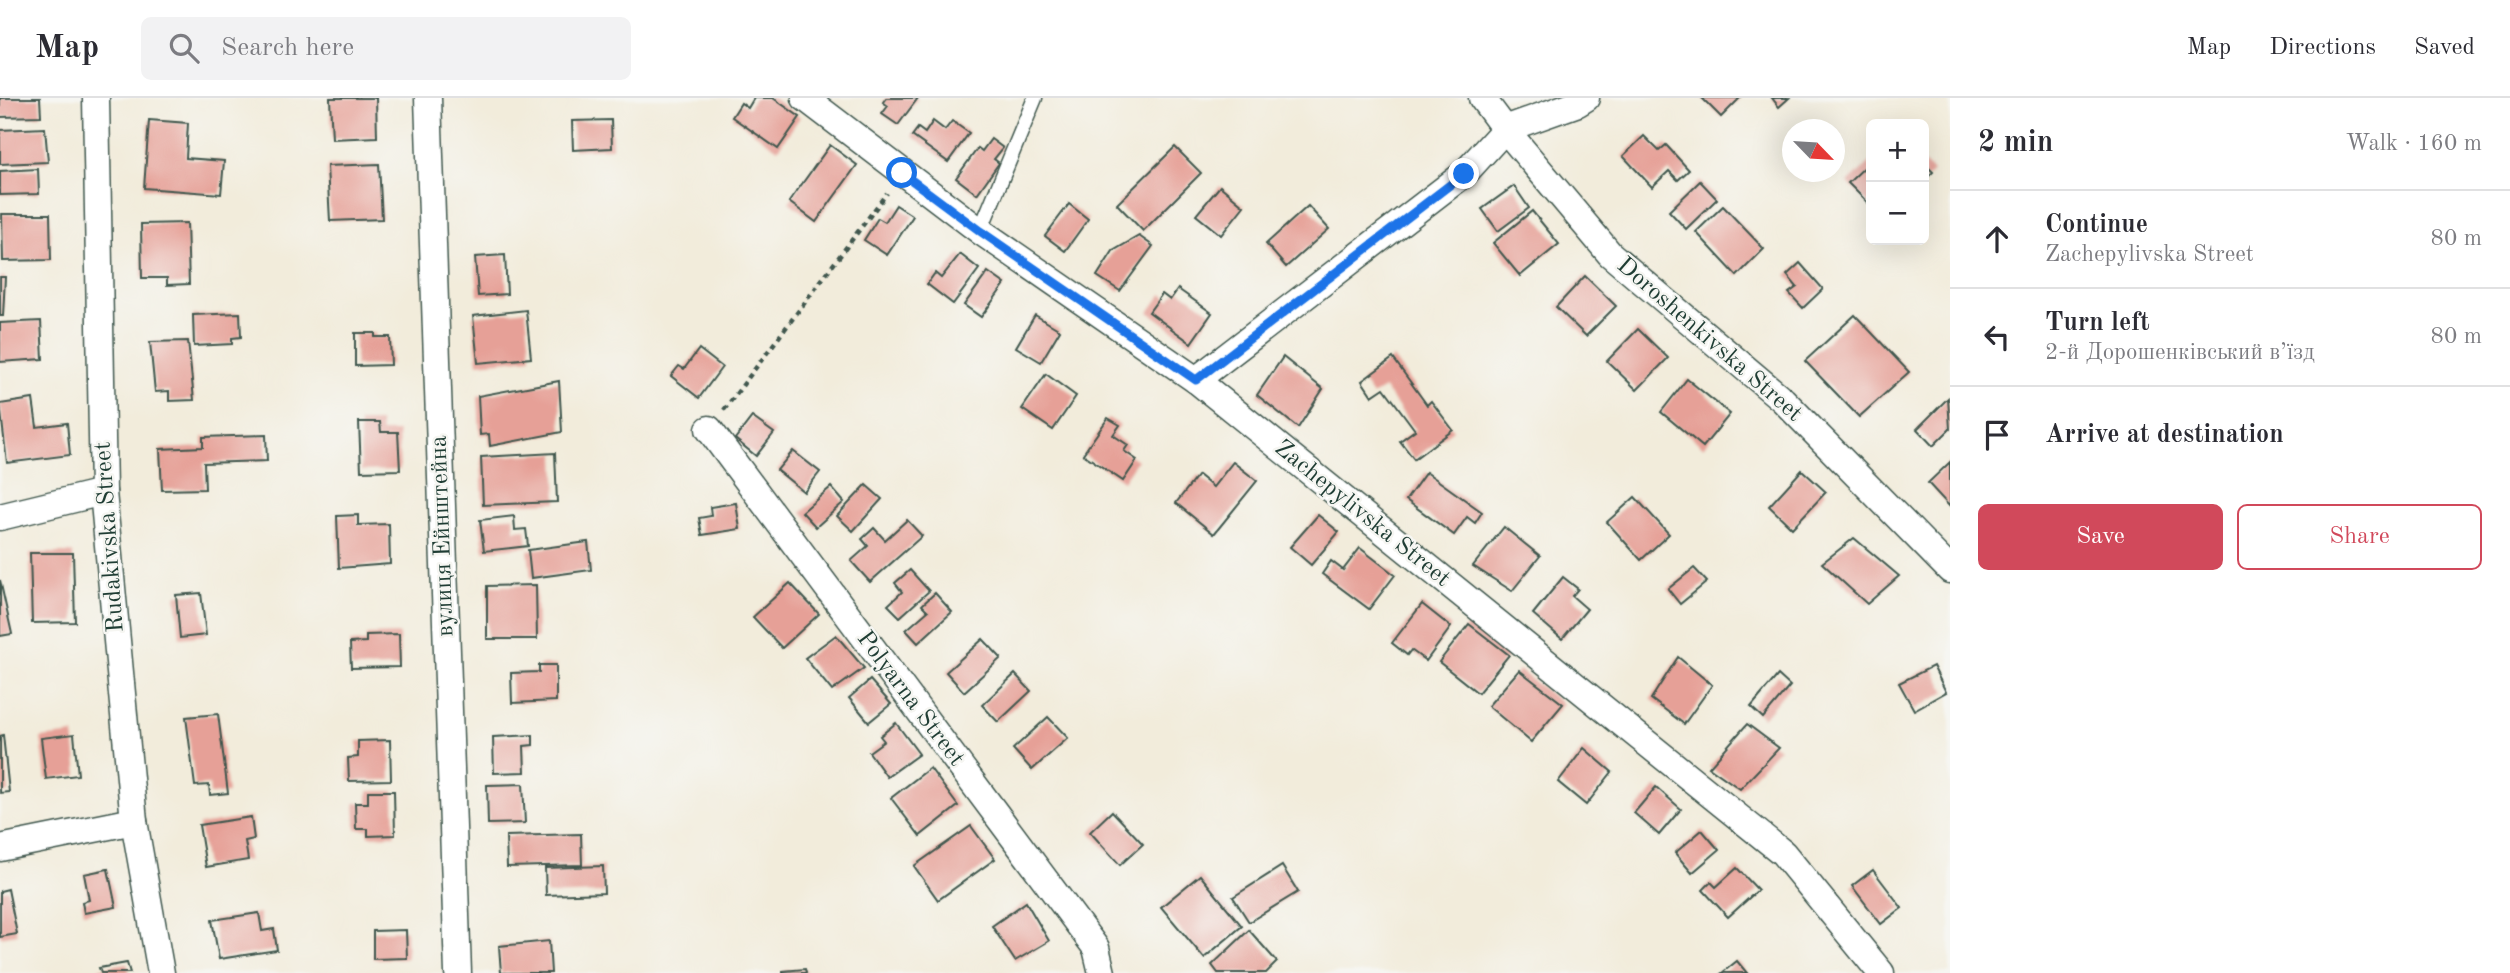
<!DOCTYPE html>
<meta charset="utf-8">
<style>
:root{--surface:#fff;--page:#f2f2f3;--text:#2b2b33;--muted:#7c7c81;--line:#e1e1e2;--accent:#d1495b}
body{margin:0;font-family:"Old Standard TT",serif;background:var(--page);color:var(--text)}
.controls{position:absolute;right:21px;top:21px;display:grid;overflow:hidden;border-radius:10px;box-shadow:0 7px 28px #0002}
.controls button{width:63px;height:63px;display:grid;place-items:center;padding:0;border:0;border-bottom:2px solid var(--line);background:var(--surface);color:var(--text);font:35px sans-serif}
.compass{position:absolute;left:1782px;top:21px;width:63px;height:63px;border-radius:50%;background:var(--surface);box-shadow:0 7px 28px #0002;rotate:115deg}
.stop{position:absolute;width:21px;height:21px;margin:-16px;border:5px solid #1a73e8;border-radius:50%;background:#fff}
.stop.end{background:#1a73e8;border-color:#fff;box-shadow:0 2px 7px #0008}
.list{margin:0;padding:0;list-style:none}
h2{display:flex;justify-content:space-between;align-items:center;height:91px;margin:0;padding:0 28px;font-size:30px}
h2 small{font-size:23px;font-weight:400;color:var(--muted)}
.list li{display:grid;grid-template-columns:46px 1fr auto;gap:21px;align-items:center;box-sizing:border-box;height:98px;padding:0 28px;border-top:2px solid var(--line)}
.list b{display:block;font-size:26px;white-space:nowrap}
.list p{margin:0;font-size:23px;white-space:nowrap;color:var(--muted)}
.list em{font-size:23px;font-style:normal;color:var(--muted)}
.actions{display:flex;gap:14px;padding:21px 28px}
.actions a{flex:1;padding:16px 0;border:2px solid var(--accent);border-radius:10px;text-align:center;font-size:24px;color:var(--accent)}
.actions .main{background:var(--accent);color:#fff}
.icon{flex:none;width:38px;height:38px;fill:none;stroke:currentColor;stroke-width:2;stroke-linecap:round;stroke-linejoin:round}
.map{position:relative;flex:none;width:1950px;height:875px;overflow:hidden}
header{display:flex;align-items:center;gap:42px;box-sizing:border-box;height:98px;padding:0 35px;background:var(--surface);border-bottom:2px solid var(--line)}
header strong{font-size:33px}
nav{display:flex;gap:38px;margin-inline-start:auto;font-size:24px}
.search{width:490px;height:63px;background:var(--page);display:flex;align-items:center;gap:18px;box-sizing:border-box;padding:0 24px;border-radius:10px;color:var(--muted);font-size:26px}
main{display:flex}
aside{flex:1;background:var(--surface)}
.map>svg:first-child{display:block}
.building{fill:#e6a097}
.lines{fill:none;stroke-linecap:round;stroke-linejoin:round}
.service-casing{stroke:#3f574d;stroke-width:17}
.minor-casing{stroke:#3f574d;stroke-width:29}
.path{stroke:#3f574d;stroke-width:4.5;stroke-dasharray:5 5;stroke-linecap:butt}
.service{stroke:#fff;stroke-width:14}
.minor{stroke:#fff;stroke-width:26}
.route{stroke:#1a73e8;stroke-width:9}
.labels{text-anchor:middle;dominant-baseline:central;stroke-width:5;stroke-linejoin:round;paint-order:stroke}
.street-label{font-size:24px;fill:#1f3d34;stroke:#f6f6f2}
</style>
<header>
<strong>Map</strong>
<div class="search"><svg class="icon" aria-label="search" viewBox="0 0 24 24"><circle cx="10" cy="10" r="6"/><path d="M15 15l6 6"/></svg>Search here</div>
<nav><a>Map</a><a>Directions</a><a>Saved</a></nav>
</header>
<main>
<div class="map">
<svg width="1950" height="875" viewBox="0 0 1950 875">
<rect width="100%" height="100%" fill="#f6f6f2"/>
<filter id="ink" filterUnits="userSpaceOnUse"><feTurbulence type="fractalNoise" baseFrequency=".0143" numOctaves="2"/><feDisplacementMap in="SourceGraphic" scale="14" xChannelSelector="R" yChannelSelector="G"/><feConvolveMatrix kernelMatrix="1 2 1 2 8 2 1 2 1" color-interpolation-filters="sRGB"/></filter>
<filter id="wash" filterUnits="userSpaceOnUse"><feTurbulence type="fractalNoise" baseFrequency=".00686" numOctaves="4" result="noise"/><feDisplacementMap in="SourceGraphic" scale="28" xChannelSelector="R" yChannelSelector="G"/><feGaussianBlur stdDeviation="1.57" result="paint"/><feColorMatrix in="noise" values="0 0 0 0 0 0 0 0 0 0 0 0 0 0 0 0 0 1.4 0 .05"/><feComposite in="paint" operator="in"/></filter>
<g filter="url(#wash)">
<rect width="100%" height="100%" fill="#f2ecdb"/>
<g id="blocks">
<!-- building -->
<g class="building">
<path d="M0,0H40L41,18L0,19Z"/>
<path d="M330,0H376L377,39L332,41Z"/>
<path d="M754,0H773L800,19L778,51L732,19L741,5L748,10Z"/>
<path d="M886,0H918L898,27L882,16L888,8L883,4Z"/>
<path d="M1702,0H1740L1721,19Z"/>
<path d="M1772,0H1789L1779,9Z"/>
<path d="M149,22L188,25L186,60L224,63L221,96L144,90Z"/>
<path d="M611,22L612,50L573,52L572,23Z"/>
<path d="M933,23L945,32L952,23L969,35L948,64L912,38L918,30L925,35Z"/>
<path d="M45,30L48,64L0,66V32Z"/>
<path d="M1644,38L1659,53L1666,47L1689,72L1678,82L1669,73L1652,89L1623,58Z"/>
<path d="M991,41L1003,50L994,61L999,65L977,96L956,80L978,50L982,53Z"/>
<path d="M830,47L857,67L816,124L789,104Z"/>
<path d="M1175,49L1201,75L1143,133L1117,106Z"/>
<path d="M1871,63V108L1848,85Z"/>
<path d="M1924,65L1933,74L1924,83Z"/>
<path d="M379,66L382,121L330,123L327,68Z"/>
<path d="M38,71L39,96L0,97V73Z"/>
<path d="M1700,83L1717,101L1686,131L1669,113Z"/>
<path d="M1220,88L1244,108L1221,137L1196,117Z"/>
<path d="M1514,88L1529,110L1498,133L1482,111Z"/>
<path d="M1069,106L1088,121L1065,153L1045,138Z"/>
<path d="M896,107L913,118L887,157L864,142L878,120L885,124Z"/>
<path d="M1308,108L1329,131L1286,169L1266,146Z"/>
<path d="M1723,108L1764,151L1737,178L1696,134Z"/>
<path d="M1532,113L1559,146L1520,178L1493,145Z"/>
<path d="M2,116H50L51,162L3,163Z"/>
<path d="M187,125L189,186L167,187V180H142L141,126Z"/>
<path d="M1139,138L1153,148L1120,193L1097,178L1113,153Z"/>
<path d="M960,156L979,171L953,206L927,186L935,175L941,180Z"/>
<path d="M505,157L507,196L478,198L475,159Z"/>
<path d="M1800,165L1823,191L1803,210L1789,195L1797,189L1787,177Z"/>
<path d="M988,174L1005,186L981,219L964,207Z"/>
<path d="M1585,178L1616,208L1586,238L1556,209Z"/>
<path d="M0,179H5L3,218H0Z"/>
<path d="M1178,191L1212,215L1191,245L1149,214L1162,196L1170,202Z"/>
<path d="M526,212L531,260L478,265L473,218Z"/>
<path d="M240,215L241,239L232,240V246L194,248L193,217Z"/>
<path d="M1035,217L1060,232L1041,264L1016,249Z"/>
<path d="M1855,217L1909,274L1859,319L1805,263Z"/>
<path d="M41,223L43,261L0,264V225Z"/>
<path d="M1638,231L1668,260L1637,292L1607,263Z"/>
<path d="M355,235H375V239H390L391,267L355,268Z"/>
<path d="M188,243L194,302L169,303V293L155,294L150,244Z"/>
<path d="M699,251L722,269L699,300L671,278L679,268L684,271Z"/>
<path d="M1283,259L1323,291L1298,330L1257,297Z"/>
<path d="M1393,260L1427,307L1431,303L1453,332L1414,361L1400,343L1415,332L1384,290L1372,298L1362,283Z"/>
<path d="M1046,276L1076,298L1053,332L1022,311Z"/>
<path d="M1687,281L1730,316L1703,349L1661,314Z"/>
<path d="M559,283L562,334L490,348L489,336L480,337L478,298Z"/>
<path d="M1948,300L1950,331L1933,348L1917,331Z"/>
<path d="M33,301L37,329L67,325L70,357L7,365L0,306Z"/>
<path d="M752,319L774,335L756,358L735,341Z"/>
<path d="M1108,320L1120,327L1113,337L1128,347L1124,353L1137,362L1123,383L1083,356Z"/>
<path d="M359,324H380L381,334H398L400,372L361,373Z"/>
<path d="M266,337L267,363L204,365L205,391L162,392L160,351L203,349V339Z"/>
<path d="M793,353L820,374L804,394L777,372Z"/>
<path d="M555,355L557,404L483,407L481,359Z"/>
<path d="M1233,364L1257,383L1214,436L1176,405L1198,377L1213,389Z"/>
<path d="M1950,364V409L1928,385Z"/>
<path d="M1802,372L1826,394L1792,430L1769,408Z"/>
<path d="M1426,374L1482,414L1475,425L1467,419L1454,437L1406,402Z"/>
<path d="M866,387L882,401L853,433L837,418Z"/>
<path d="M831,389L844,404L816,429L802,414Z"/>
<path d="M1635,399L1669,436L1641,462L1607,424Z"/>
<path d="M736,405L740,431L702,437L699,420L711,418L710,409Z"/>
<path d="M358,417V427L389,426L390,466L339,470L337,418Z"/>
<path d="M1318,417L1339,434L1311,467L1290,449Z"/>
<path d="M514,418L515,432L526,431L528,448L484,453L480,422Z"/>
<path d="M907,422L922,438L870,484L851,463L868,448L862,441L874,430L885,442Z"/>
<path d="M1504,429L1540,458L1512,493L1473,468Z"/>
<path d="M1854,440L1899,478L1867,506L1822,465Z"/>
<path d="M588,444L591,472L531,480L528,452Z"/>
<path d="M1360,450L1395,477L1369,511L1322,476L1331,463L1343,472Z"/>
<path d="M30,455H73L75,524L32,525Z"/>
<path d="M1694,470L1707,484L1680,506L1668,491Z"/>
<path d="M910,472L929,493L900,519L888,507L902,494L895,485Z"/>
<path d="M1563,479L1578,491L1572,498L1587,511L1562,541L1533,516Z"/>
<path d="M0,482L12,536L0,538Z"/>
<path d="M790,485L819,516L782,550L753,519Z"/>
<path d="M536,487L537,541H487V488Z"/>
<path d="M201,495L206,537L180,540L176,497Z"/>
<path d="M935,495L952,514L918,545L906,532L928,513L922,507Z"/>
<path d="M1422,506L1451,529L1426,563L1411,552L1407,557L1392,545Z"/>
<path d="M1469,526L1509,557L1478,595L1439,564Z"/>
<path d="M399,536L400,569L351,570L350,545L366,544V537Z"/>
<path d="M836,537L864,570L832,593L805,560Z"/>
<path d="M983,541L1001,560L964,594L946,574Z"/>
<path d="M1678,559L1712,587L1684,626L1651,601Z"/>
<path d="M539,567H556V603L512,605L511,575L539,574Z"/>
<path d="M1933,568L1946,594L1914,612L1899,585Z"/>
<path d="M1519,572L1563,606L1531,644L1488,608Z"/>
<path d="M1015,576L1031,593L998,624L982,607Z"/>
<path d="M1778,577L1790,588L1763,620L1751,609Z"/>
<path d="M870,582L891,606L869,624L849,600Z"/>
<path d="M218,616L228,695L210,697L209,687L195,688L186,619Z"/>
<path d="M1048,619L1068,640L1032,672L1013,651Z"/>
<path d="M896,625L919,656L887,679L869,654L884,643L880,638Z"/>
<path d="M1747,626L1779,650L1740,691L1709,669Z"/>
<path d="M74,636L78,677L46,681L41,640Z"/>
<path d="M3,637L9,694L0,695V638Z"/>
<path d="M533,637V647L524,648L525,674L494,675L493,639Z"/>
<path d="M390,642L391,682L349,683L348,660L358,659V643Z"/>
<path d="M1584,650L1612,674L1586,707L1558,684Z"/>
<path d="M930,670L958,708L920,738L891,700Z"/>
<path d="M523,686L525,725L488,726L487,687Z"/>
<path d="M1656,689L1681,711L1659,737L1634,715Z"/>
<path d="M368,693H394L395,737L368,738V731H356L355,705H368Z"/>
<path d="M1112,713L1143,746L1120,767L1090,734Z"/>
<path d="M251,719L254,741L245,743L248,762L206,769L199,727Z"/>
<path d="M971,728L995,761L938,802L914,768Z"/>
<path d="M1702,732L1719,752L1692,775L1675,755Z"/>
<path d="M581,736L582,767L507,769L506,738Z"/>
<path d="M603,768L604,795L546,797L545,770Z"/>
<path d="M1282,768L1298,794L1249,824L1233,799Z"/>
<path d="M1737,770L1758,792L1728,819L1703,792L1711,784L1716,789Z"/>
<path d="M108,771L116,809L84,815L82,804L89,802L84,776Z"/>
<path d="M1873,772L1902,810L1881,826L1852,788Z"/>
<path d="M1200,777L1242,828L1204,860L1161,809Z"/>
<path d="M8,791L17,836L0,839V793Z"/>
<path d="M1026,804L1049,843L1015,863L992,828Z"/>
<path d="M259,815L262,833L274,831L277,852L219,861L212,822Z"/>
<path d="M406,832L407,860L373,861V833Z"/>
<path d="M1249,832L1277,864L1266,875H1218L1212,867Z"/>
<path d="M549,843L551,875H501L499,848Z"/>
<path d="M1737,863L1747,875H1722Z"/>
<path d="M127,865L130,875H101L99,870Z"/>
<path d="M805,871L806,875H783V873Z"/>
</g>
</g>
</g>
<g filter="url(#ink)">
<use href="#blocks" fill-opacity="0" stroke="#3f574d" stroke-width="2"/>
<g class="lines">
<defs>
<path id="service" d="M980,133L1035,0"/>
<g id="minor">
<path d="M96,0L103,394L134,723L161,875"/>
<path d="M428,0L458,875"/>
<path d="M805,0L980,133L1196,282L1783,755L1881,875"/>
<path d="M1482,0L1505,31L1610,156L1783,302L1950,472"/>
<path d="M1196,282L1464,76L1505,31L1578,5L1586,0"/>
<path d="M709,331L1096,850L1102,875"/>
<path d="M0,419L103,394"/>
<path d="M0,750L134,723"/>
</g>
</defs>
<!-- service casing -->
<use href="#service" class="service-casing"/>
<!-- minor casing -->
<use href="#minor" class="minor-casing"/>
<!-- path -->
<path class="path" d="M724,312L887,95"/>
<!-- service -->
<use href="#service" class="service"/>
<!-- minor -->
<use href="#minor" class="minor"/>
</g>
</g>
<g class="lines" filter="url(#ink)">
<!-- route -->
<path class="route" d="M902,75L980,133L1196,282L1464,76"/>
</g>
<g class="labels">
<!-- street labels -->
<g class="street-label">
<text transform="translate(1709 242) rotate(41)">Doroshenkivska Street</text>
<text transform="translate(1362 416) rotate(39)">Zachepylivska Street</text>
<text transform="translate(443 438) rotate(-92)">вулиця Ейнштейна</text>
<text transform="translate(110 439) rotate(-94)">Rudakivska Street</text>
<text transform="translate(910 601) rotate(53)">Polyarna Street</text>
</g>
</g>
</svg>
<div class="controls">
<button>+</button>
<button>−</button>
</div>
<svg class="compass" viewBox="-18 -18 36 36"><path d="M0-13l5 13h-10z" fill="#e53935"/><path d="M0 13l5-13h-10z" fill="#7c7c81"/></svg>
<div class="stop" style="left:902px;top:75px"></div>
<div class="stop end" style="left:1464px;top:76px"></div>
</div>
<aside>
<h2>2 min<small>Walk · 160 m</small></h2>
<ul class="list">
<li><svg class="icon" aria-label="ahead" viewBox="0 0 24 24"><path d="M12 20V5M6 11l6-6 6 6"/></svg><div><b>Continue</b><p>Zachepylivska Street</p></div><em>80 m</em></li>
<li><svg class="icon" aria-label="left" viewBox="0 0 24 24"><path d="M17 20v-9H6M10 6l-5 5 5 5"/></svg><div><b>Turn left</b><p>2-й Дорошенківський в’їзд</p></div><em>80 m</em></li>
<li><svg class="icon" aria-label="arrive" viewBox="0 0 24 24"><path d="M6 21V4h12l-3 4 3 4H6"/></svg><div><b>Arrive at destination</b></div></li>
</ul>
<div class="actions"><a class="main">Save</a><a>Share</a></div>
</aside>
</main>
